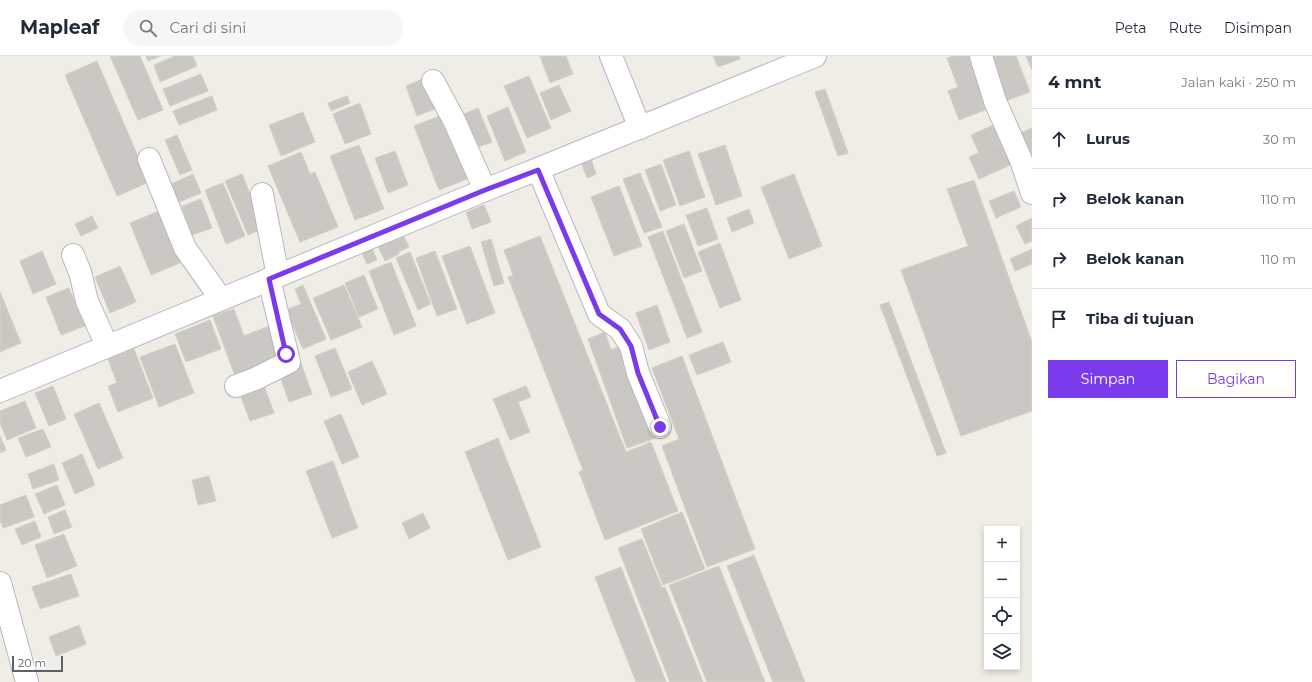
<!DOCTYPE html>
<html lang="id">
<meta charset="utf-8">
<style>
:root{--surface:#fff;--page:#f6f6f7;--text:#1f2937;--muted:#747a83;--line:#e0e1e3;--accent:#7c3aed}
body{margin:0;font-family:Montserrat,sans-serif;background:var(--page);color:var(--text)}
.controls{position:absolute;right:12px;bottom:12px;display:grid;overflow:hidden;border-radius:0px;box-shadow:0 2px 6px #0003}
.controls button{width:36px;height:36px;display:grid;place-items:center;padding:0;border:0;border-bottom:1px solid var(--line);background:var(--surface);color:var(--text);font:20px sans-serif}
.scale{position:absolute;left:12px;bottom:10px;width:51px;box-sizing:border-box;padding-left:4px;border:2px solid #5d6266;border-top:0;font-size:11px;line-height:14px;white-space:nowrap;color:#5d6266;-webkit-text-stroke:3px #fff;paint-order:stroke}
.stop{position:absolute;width:12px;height:12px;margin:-9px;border:3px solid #7c3aed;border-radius:50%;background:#fff}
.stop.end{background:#7c3aed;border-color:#fff;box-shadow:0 1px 4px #0008}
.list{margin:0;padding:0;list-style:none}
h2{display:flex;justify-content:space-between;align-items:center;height:52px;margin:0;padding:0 16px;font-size:17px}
h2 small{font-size:13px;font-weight:400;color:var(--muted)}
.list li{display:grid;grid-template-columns:26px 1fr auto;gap:12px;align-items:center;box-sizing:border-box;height:60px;padding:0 16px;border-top:1px solid var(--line)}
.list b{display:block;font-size:15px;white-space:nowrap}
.list em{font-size:13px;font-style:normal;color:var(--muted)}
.actions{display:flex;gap:8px;padding:12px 16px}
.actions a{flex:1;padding:9px 0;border:1px solid var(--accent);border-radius:0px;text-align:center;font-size:14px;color:var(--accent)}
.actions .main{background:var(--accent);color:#fff}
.icon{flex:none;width:22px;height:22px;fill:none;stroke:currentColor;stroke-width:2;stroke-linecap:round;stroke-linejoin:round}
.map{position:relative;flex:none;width:1032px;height:626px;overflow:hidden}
header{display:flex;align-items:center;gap:24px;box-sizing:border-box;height:56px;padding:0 20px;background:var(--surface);border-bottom:1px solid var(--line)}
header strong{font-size:19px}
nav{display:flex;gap:22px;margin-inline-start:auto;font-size:14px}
.search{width:280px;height:36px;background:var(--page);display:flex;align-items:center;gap:10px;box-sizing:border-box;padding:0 14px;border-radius:22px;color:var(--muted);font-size:15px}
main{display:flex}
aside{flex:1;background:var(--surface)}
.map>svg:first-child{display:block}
.building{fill:#cbc8c3;stroke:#d4cfc4}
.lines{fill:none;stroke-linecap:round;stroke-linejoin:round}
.minor-casing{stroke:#b6b9bc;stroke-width:24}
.minor{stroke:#fff;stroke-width:22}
.route{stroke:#7c3aed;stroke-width:5}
</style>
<header>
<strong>Mapleaf</strong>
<div class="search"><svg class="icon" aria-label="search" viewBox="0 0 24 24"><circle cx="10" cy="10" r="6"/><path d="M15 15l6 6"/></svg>Cari di sini</div>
<nav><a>Peta</a><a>Rute</a><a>Disimpan</a></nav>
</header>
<main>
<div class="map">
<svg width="1032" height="626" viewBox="0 0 1032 626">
<rect width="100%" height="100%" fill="#f0ede6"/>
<!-- building -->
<g class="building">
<path d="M110,0H140L163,54L138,64Z"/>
<path d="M146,0H161L148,5Z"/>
<path d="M175,0H193L197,10L160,26L154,9Z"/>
<path d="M540,0H566L573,18L550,27Z"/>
<path d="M713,0H739L740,3L718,11Z"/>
<path d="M953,0H974L993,51L959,64L948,35L958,31L947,2Z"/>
<path d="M988,0H1016L1030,36L1000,47Z"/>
<path d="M1026,0H1032V14Z"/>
<path d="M97,5L149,126L117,140L65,19Z"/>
<path d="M201,18L208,35L170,50L163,33Z"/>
<path d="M529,20L551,72L527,82L504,30Z"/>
<path d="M425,22L437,52L417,60L406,30Z"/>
<path d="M559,29L571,55L551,64L540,37Z"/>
<path d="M825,33L848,97L838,100L815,36Z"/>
<path d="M212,40L217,54L179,69L173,55Z"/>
<path d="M347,40L350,47L331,55L328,47Z"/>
<path d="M360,47L371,78L345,88L333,58Z"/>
<path d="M508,51L526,96L505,105L487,60Z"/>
<path d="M478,52L492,86L478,91L464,58Z"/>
<path d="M303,56L315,86L281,100L269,69Z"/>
<path d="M447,57L472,121L439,134L414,70Z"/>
<path d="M1000,66L1008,84L979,97L971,79Z"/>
<path d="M1032,72V108L1020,77Z"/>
<path d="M177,79L192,114L180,119L165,84Z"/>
<path d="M1008,84L1017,106L979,123L969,101Z"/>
<path d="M359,89L384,153L355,164L330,100Z"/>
<path d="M725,89L742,140L716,149L698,98Z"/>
<path d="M395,95L408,129L388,137L375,102Z"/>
<path d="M689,95L705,141L680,150L663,104Z"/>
<path d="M301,96L310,118L315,116L338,171L300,186L268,110Z"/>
<path d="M591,103L596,118L587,122L581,106Z"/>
<path d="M661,108L676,149L660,155L645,114Z"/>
<path d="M640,117L662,171L644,177L623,123Z"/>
<path d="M193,118L201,137L177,147L169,129Z"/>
<path d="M242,118L264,172L248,179L225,125Z"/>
<path d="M794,118L822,190L789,203L761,131Z"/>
<path d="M974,124L1032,286V355L961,380L901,214L968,190L947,133Z"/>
<path d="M223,127L245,180L226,188L205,134Z"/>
<path d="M619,130L642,190L614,200L591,141Z"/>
<path d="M1014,135L1021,151L996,162L989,145Z"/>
<path d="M201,143L212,172L192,179L182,150Z"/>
<path d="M484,149L491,166L472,173L466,156Z"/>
<path d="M707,152L718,183L698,190L686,159Z"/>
<path d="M749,153L754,167L732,176L727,162Z"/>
<path d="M159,155L180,207L151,219L130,167Z"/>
<path d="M92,160L98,172L81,180L75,168Z"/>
<path d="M1032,162V185L1025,188L1016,170Z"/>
<path d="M684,168L702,215L684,222L666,175Z"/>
<path d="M401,175L409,191L398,196L399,198L385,205L376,186Z"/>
<path d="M663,175L702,276L687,282L648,181Z"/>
<path d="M540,180L626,396L651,386L678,455L605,484L579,416L583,414L508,221L513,219L504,194Z"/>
<path d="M491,183L504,227L494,230L481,186Z"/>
<path d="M720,187L741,244L720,252L698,196Z"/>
<path d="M371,190L377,204L367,208L361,195Z"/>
<path d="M470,190L495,257L467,268L442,200Z"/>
<path d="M1032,193V208L1015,215L1010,203Z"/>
<path d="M42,195L56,228L33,238L20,205Z"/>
<path d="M435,195L457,253L437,260L416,202Z"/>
<path d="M410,196L431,248L418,254L396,202Z"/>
<path d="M391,206L416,270L394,279L369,215Z"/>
<path d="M120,210L136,246L110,257L95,221Z"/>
<path d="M364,219L378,253L359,261L345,227Z"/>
<path d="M303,229L326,283L303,293L286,254L301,248L295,233Z"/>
<path d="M344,229L362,271L331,284L313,242Z"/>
<path d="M69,232L85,270L61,279L46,241Z"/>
<path d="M0,236L21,287L0,296Z"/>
<path d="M889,246L946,397L937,400L880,249Z"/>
<path d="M657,249L670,286L649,294L636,257Z"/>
<path d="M234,253L244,280L272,269L285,305L236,323L213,260Z"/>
<path d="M210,264L221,293L186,306L175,278Z"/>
<path d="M605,276L611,294L625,289L659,381L627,392L588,283Z"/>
<path d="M723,286L731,306L697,319L689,299Z"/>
<path d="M175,288L194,337L159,351L140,301Z"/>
<path d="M335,292L352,333L331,341L315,300Z"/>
<path d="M134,293L153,342L118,356L108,330L117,327L108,303Z"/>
<path d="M682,300L755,493L707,511L662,390L679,383L652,312Z"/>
<path d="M372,305L387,338L362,349L348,316Z"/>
<path d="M301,307L312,338L289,346L278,315Z"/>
<path d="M53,330L66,363L49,370L35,337Z"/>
<path d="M526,330L531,341L518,346L530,376L510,384L493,343Z"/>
<path d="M265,332L274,357L250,365L241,341Z"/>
<path d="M25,345L36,372L7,384L0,367V355Z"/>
<path d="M99,347L123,402L98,413L74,358Z"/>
<path d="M341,358L359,401L342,408L324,365Z"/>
<path d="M43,373L51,391L26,401L18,382Z"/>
<path d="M0,380L6,394L0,397Z"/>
<path d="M498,382L541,491L508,504L465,396Z"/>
<path d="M82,398L95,429L75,438L62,407Z"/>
<path d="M333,405L358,472L332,482L306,415Z"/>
<path d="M54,408L59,424L33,433L28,418Z"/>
<path d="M209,420L216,445L198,449L192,424Z"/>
<path d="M57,429L65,449L44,458L35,438Z"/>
<path d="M26,439L34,461L3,472L0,464V449Z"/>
<path d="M65,454L72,471L54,478L48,461Z"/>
<path d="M682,456L705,513L663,529L641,473Z"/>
<path d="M423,457L430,472L409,483L402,467Z"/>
<path d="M35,465L41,481L22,489L15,473Z"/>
<path d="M64,478L77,510L47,522L35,489Z"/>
<path d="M642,483L662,532L665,531L703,626H670L618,492Z"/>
<path d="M754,499L805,626H773L727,510Z"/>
<path d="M719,510L765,626H707L669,529Z"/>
<path d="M621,511L666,626H636L595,521Z"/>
<path d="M71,518L79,540L40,553L32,531Z"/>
<path d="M79,569L86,588L56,600L49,581Z"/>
</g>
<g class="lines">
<defs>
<g id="minor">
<path d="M611,0L640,72"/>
<path d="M981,0L995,45L1021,104L1032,137"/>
<path d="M433,25L454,64L485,134"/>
<path d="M149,103L185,192L221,243"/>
<path d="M538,113L599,258L620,273L631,290L638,317L660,371"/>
<path d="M262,138L278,220"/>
<path d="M73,199L80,216L87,245L107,290"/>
<path d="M236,330L255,323L289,306L269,223"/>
<path d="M0,335L485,134L538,113L815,0"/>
<path d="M0,527L27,626"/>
</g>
</defs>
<!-- minor casing -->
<use href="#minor" class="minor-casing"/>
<!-- minor -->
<use href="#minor" class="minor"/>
</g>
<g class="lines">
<!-- route -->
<path class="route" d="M286,298L269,223L485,134L538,114L599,258L620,273L631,290L638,317L660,371"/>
</g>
</svg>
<div class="controls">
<button>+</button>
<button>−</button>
<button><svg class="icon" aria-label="locate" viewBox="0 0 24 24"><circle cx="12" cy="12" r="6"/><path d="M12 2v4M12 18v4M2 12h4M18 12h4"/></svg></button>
<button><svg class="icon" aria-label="layers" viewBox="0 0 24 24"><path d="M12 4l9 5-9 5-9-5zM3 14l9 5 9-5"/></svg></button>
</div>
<div class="scale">20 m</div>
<div class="stop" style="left:286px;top:298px"></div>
<div class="stop end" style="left:660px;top:371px"></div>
</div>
<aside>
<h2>4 mnt<small>Jalan kaki · 250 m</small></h2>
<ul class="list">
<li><svg class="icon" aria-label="ahead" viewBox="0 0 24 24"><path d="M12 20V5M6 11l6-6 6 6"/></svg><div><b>Lurus</b></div><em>30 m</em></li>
<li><svg class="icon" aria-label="right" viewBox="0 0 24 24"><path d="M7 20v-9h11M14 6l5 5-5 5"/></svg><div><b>Belok kanan</b></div><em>110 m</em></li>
<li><svg class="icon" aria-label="right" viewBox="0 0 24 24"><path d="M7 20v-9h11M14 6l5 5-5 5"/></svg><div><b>Belok kanan</b></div><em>110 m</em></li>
<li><svg class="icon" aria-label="arrive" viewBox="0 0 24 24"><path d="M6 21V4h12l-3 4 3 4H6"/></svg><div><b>Tiba di tujuan</b></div></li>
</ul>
<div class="actions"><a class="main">Simpan</a><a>Bagikan</a></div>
</aside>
</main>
